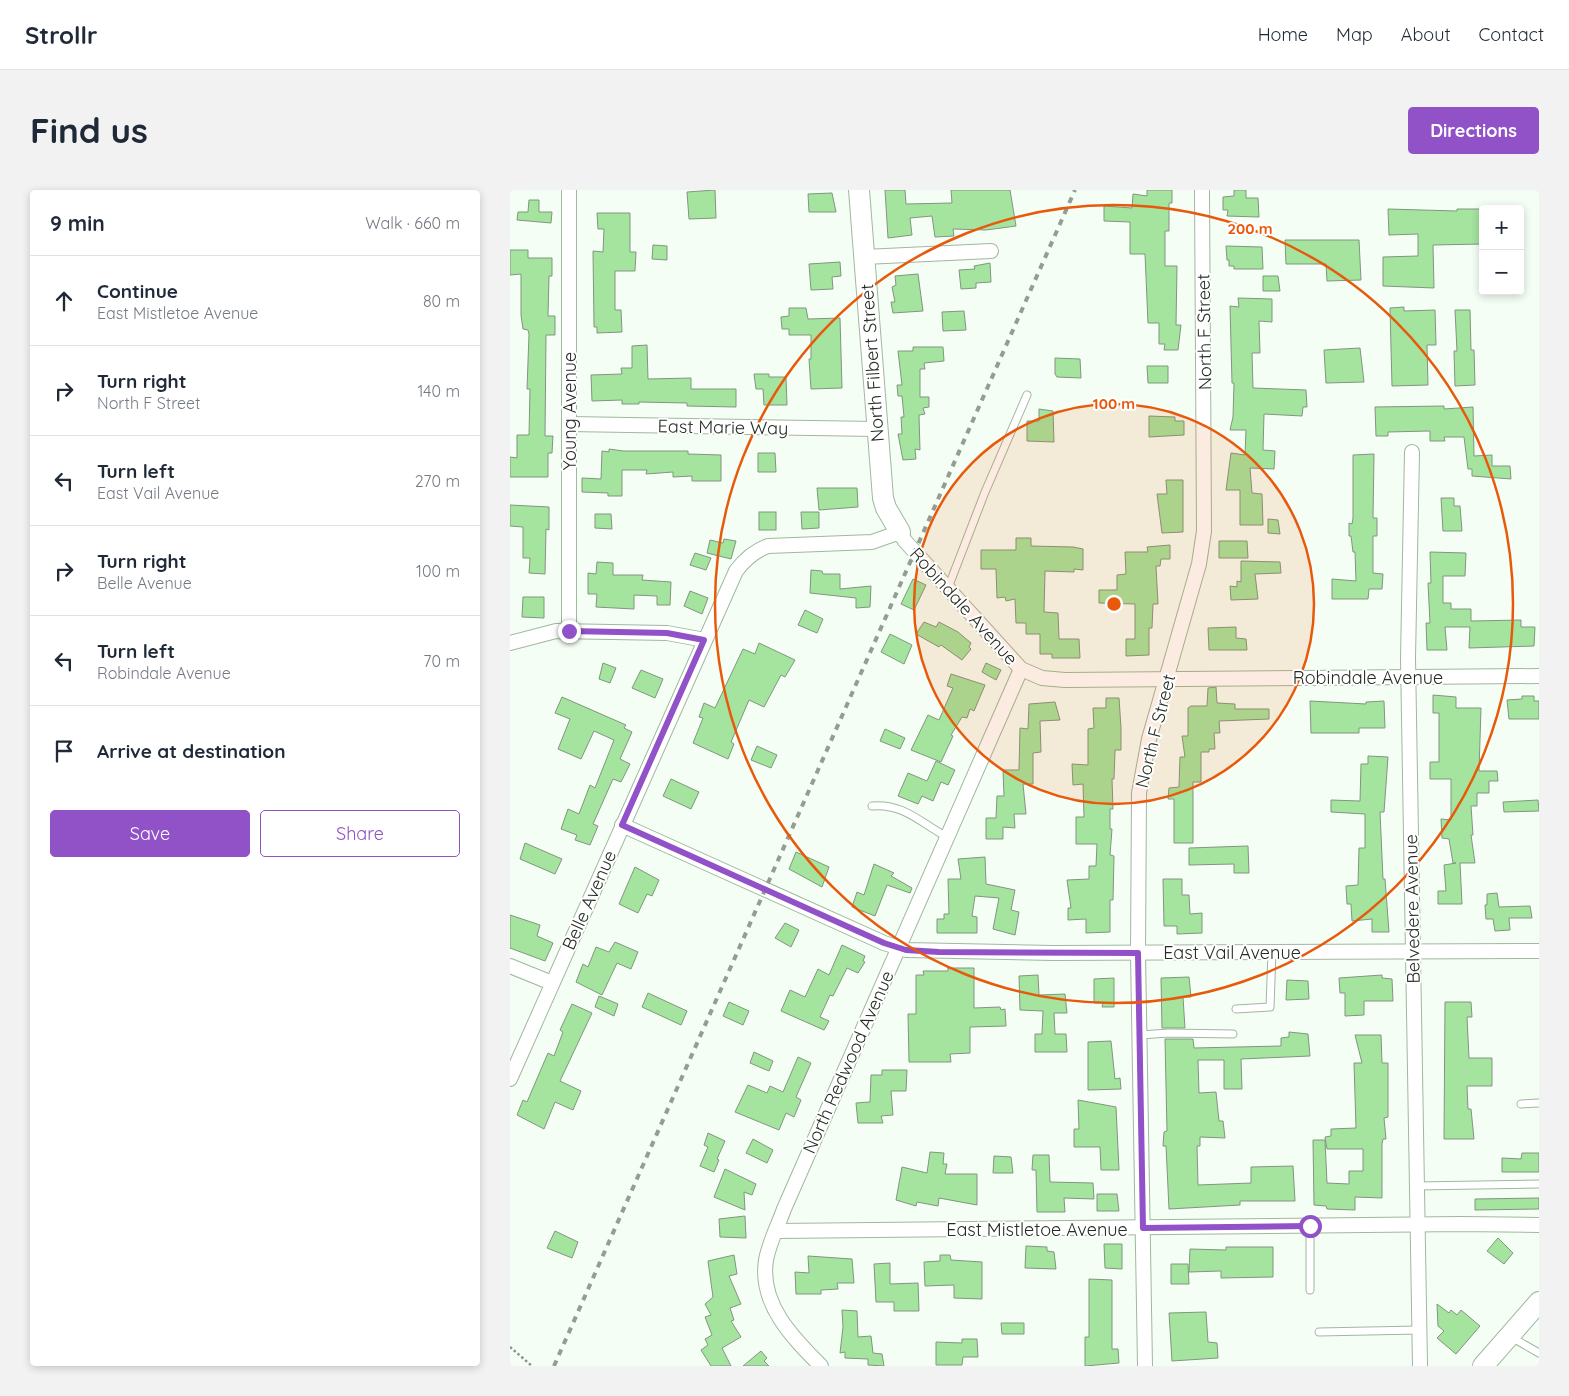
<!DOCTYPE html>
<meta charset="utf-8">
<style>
:root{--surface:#fff;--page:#f2f2f3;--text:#1f2937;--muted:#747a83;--line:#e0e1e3;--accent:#9151c7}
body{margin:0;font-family:Quicksand,sans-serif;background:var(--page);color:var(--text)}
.controls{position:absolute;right:15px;top:15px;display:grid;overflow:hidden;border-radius:5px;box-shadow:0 2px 8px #0003}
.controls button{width:45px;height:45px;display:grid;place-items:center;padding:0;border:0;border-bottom:1px solid var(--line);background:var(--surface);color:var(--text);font:25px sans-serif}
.stop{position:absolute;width:15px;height:15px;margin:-11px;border:4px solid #9151c7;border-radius:50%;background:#fff}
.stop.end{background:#9151c7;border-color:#fff;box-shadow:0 1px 5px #0008}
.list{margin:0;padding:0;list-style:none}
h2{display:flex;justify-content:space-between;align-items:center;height:65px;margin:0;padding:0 20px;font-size:21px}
h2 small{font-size:16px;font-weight:400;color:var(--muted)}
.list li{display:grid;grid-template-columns:32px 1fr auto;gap:15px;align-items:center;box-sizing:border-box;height:90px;padding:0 20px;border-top:1px solid var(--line)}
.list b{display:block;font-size:19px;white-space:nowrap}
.list p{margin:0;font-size:16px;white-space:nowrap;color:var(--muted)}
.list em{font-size:16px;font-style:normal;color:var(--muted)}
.actions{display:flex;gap:10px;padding:15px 20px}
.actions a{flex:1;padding:11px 0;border:1px solid var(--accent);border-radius:5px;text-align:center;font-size:18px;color:var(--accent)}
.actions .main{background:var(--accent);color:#fff}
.icon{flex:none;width:28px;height:28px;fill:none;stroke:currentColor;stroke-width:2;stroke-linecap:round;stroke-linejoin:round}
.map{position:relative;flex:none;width:1029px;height:1176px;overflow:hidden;border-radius:5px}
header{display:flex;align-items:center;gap:30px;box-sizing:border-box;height:70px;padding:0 25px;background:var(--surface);border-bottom:1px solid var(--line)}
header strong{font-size:24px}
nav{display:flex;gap:28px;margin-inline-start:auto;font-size:18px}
.intro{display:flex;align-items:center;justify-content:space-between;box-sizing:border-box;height:120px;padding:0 30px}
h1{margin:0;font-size:35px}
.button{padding:12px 22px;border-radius:5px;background:var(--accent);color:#fff;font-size:18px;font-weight:700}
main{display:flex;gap:30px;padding:0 30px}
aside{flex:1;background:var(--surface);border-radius:5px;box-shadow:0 2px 8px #0003}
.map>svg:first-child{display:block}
.building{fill:#a4e49f;stroke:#81967f}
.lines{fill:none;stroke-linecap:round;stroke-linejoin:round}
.lane-casing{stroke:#a1b79f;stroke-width:9}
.street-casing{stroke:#a1b79f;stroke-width:16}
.secondary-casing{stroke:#a1b79f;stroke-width:22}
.path{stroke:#8b948a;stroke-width:2.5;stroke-dasharray:2.5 2.5;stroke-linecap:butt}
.lane{stroke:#fff;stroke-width:7}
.street{stroke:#fff;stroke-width:14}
.secondary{stroke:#fff;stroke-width:20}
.rail{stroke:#949d93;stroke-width:4;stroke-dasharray:6 6;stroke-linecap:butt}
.route{stroke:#9151c7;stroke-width:6}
.ring{fill:none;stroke:#e8590c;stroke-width:2.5}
.labels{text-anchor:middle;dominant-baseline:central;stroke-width:4;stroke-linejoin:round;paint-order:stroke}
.street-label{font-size:18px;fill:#242d23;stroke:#fff}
.centre{fill:#e8590c;stroke:#fff;stroke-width:2.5}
.ring-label{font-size:15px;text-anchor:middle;font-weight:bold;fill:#e8590c;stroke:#fff;stroke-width:4;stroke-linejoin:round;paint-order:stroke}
</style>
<header>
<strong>Strollr</strong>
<nav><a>Home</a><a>Map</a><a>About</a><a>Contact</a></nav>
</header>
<div class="intro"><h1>Find us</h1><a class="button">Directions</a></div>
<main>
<aside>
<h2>9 min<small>Walk · 660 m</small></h2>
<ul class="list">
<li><svg class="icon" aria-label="ahead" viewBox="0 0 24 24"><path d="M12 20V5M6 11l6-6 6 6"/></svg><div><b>Continue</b><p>East Mistletoe Avenue</p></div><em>80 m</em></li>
<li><svg class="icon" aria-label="right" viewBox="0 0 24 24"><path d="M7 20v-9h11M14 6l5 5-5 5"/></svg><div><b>Turn right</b><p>North F Street</p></div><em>140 m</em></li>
<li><svg class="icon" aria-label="left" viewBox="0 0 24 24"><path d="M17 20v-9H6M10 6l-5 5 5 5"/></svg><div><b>Turn left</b><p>East Vail Avenue</p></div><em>270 m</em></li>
<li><svg class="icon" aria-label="right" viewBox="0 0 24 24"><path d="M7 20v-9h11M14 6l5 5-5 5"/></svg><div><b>Turn right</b><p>Belle Avenue</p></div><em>100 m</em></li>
<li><svg class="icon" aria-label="left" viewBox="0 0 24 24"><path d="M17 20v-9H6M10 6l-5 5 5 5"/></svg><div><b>Turn left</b><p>Robindale Avenue</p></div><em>70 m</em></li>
<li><svg class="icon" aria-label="arrive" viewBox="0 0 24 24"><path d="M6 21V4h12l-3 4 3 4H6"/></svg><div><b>Arrive at destination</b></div></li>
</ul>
<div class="actions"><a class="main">Save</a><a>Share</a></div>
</aside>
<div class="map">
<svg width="1029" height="1176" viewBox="0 0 1029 1176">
<rect width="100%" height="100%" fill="#f5fef4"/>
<!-- building -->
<g class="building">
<path d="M205,0L206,28L179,29L177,2Z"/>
<path d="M375,0H395L396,14L442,13L441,0H500L506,36L476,40L443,39L444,46L425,47L422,26L400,28L402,45L378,48Z"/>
<path d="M637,0H662V13H659V41H655V76H667L666,135H671L668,160H654L655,154H649V133H638L635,64H620V32L594,31V16L622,18L623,4L637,6Z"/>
<path d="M724,0H736V8H748L749,27L717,26L718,20H713V7L724,6Z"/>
<path d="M322,3L326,22H299L298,4Z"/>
<path d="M19,10H29V22H42L41,33L7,30L8,22H18Z"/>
<path d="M878,19L947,21V19H973V54L923,55L924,98L873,96V67L908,66V44L879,45Z"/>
<path d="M87,23H120V62H126L125,81H105V120H111L112,142L87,143V137H84L83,61L93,62L94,39H88Z"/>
<path d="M775,50H849L851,90L817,91L816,74H776Z"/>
<path d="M143,55L157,56V70L142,69Z"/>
<path d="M716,56L752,57L753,79H724V76H719V70H717Z"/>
<path d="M0,60H18V68H42V86H39L38,126H45V145H36L35,246H43L42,263H38V287H0V267L7,268V245H19L20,199H17L19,144L18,140L13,139L11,125V84L0,85Z"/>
<path d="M330,72L331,86L322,87L323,99L301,100L299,74Z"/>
<path d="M480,73L481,92L466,93V98L451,99L449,80L465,79L464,76Z"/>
<path d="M408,84L413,121L383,123L381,112H385L382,97L386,95L385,86Z"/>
<path d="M753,86H768L770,101H753Z"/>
<path d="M728,108L762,109V132L749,131L750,163H742L743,198L796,200L797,217H793L792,226L754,224L753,260L765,261L764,279L740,278L742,303L752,304L753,335H730V300H716L721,263L735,265L736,240H720L723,227L724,193H722L720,116L729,117Z"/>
<path d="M894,117V121L925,120L926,155H917L918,195L882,196L880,118Z"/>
<path d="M279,118H296L298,129L330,128L332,198L301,199L299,169H301V145H279V139H272L271,127L279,126Z"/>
<path d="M945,120H960L961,160H964L965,195L945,196L944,161H947Z"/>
<path d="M454,121L456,140L433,141L432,122Z"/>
<path d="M137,155L138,189L181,188V199H226V217L177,216V213L129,212V214H112V210L82,211L81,185L112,184L111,178H122V156Z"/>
<path d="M403,157H433L434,171L414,173L415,179H410V207H419V217L413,218L415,224L409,225L410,260L405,259L406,269L393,270L388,244H392L391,227H394L392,206H388L387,195H392L388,161H403Z"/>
<path d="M850,158L854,192L816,193L814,160Z"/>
<path d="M545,168L570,169L571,188L547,187L545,184Z"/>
<path d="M637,176H658V193H638Z"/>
<path d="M244,184H259V187H276L277,215H254L253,199H246Z"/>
<path d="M934,216V219L963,217L964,266L982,265V276H1000L1001,289L962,286V279H958L954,247H934L935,251H920V241L878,242V246H866L865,217Z"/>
<path d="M529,219L543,221L544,252L517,251V231H529Z"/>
<path d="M639,226L665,227V231H674V245L639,247Z"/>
<path d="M99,259L113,261H178V264L211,265V291H182V286L163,287V282L136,284L137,280H112V306H98V303L72,302V288L91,289L92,261L99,262Z"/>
<path d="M248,263H265L266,282H248Z"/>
<path d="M864,264L863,328H867V346H863V383L873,384L872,399H859L858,409H822V389L846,391L845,362H843L841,346H839V333L842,334L843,328V265Z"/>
<path d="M656,290H673V342L652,343L647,304H657Z"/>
<path d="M307,298H347L348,317L309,320Z"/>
<path d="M931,308H944V316H950L952,341H933Z"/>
<path d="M0,315L39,317V340L36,339L35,384L19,383L20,368H13V337L0,336Z"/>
<rect x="249" y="322" width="17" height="18"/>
<path d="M291,322H309V338L292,339Z"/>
<path d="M85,324H101L102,339L85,338Z"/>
<path d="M758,329L768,330L770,344L758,343Z"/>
<path d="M506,348H521V356L563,357L573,359V380L564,379V382L535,381L534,422L548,423L549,449H569L570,468H542V464H530V444H516V433H506L505,409L496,411L495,407L487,408L486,379H471V360H506Z"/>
<path d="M214,349L226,351L221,369L197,363L200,350L213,353Z"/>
<path d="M709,351H737L738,368H709Z"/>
<path d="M660,355V369H651L650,376H646L648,414H643L642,438H639V465L616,466V449H625V414L589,413V400H607V385L616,384L615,362H638L637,357Z"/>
<path d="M920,362L956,363L955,386H933V413H941V419H961V431L1011,430V437H1025L1024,456L959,458L960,437H935L937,460H917L916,433H920L918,393H921Z"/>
<path d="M185,363L201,368L196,380L180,375Z"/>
<path d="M731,371L770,372L771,383L745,384L748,409L721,410L720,396L727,397V391L731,392Z"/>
<path d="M87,372L103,373V385H133L132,390L161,392L160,415H147V406L124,405V419L86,417L87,404H78V383L86,384Z"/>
<path d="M301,380L312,381L313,384H330V399L361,396L360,417L346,418V408L300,403Z"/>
<path d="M403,389L416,395L404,420L391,414Z"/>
<path d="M180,401L198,408L192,424L174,416Z"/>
<path d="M13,407H34V428L12,427Z"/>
<path d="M295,420L313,429L307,443L288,435Z"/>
<path d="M414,432L426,437L429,432L448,442L461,453L459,457L461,459L452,470L431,455L429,457L406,444Z"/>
<path d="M726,437V448L736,449L737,460H699L698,438Z"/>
<path d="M380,444L402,455L394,474L371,462Z"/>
<path d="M249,453L285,470L275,487L271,485L254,517L239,510L221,552L224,554L218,569L183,553L193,528L189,527L194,513L205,518L233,459L245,464Z"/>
<path d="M93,473L106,478L100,493L89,489Z"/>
<path d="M476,473L491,480L486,490L472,482Z"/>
<path d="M131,480L153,489L145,508L122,498Z"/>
<path d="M441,484L475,495L464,521L460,519L457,528L452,527L441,545L443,546L431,572L401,560L418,525L429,530L443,498L437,496Z"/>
<path d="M706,497L707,513L725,514V519H759V529L709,531L710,543H704L705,559H699V562H691V592H683V653H664V609H658L659,598L669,597L670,567H675L672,546H678V518L681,516H697L698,498Z"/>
<path d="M923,505L946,507V518H971L969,581H987L988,591H979V603H967V616H961L963,645H961L965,673H950L952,714H928V701H936L934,675L946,673H943L939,649L932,648L931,629L941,630V589H920V572H929V523H923Z"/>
<path d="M1012,506H1024V511H1029V529H999L997,510L1012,509Z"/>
<path d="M52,507L116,535L114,538L122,542L110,569L120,574L111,592L103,589L83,634L88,636L80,655L65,650L67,645L51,639L58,619L69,624L80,595L85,598L104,550L84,541L71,569L48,559L60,529L45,523Z"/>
<path d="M596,508H609L611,538V560H605L604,589H602L603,619H600V639H602L600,665L604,666L603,710H600V742L576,743V729L558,730V718H561L557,690L579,689V676H586L587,654H566V627H574L573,594L563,595L562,574L578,575V539L584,538L583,518H596Z"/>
<path d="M800,511L856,514V512L874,511L875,538H849V543H801Z"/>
<path d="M545,512L550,530L530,531L531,562L523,563V594H513L516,624H504L505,638L493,637V649H476V628H486L487,606H494L493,580H509L510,538L518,539L519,514Z"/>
<path d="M375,539L395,548L390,559L370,551Z"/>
<path d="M247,556L267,565L261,578L241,570Z"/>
<path d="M858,566L878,567L874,622H870L873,689H875L879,742H862V729L842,731L841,714H837L836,696L848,695L849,658H855V624L821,622V610L850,611L851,574H858Z"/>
<path d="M426,571L445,580L438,595L431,592L423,611L412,606L408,614L388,606L398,583L417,591Z"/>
<path d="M161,589L189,602L181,619L153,606Z"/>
<path d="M1028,610L1029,621L994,622L993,612Z"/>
<path d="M15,653L52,669L45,684L10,669Z"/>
<path d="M738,656L739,683H724V674L679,675V658Z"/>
<path d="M286,662L319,677L312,697L279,679Z"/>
<path d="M475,667L476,694L505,700L501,720L509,722L505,745L483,739L489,708L465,706L462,726L467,727V743H427V729H434V724H439L438,689H451L448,669Z"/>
<path d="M364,674L384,683L381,686L402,698L400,703L377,695L365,726L342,717L347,702L354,705Z"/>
<path d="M125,677L149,690L142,706L137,704L128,723L109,714Z"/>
<path d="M653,689H672V705H679L680,724L692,723V743L667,744V736H654Z"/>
<path d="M987,703L989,717L1020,716L1022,728H999L1000,740L985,741L983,729H976L975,715H977V704Z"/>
<path d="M0,725L30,735L27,746L43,753L35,771L0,758Z"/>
<path d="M275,733L289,740L281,757L265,748Z"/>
<path d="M105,752L128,762L121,779L107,773L92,805L66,792L73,774L78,777L86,757L99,762Z"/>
<path d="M332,755L355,766L353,771L355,772L348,783L337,778L323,806L320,805L310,827L319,831L314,840L271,821L280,800L295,807L308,779L319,785Z"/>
<path d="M438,778H464V818L490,817L491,820L495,819L496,836L460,837V863L440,864L441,872H399L398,824H406V785H414L413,781H438Z"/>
<path d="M528,785L529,805L555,804L557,823H544L545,844H556L557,862H525V844H532L533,821L510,820L509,786Z"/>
<path d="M872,785V788L882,789L883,811H854V825L835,826V803H830L829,788Z"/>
<path d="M679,787L681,807H673L675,838H652L651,788Z"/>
<path d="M604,788V817H592L593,813H584V789Z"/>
<path d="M777,790L798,791L799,809L776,810Z"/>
<path d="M138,803L177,821L171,835L132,817Z"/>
<path d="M89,806L108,814L104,826L85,817Z"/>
<path d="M219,812L239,821L233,835L213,826Z"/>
<path d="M935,812H961L962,827H957L959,868H982V896H957L958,919H961L964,949H934Z"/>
<path d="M62,814L82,823L50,891L71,901L63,920L45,912L34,939L7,925L13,910L17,912L38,863L44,866L53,842L50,840Z"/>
<path d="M779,842L798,844L800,866L731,869L732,899H714V870H688L689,903L706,902L709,931H713L715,948L690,947V956H687L688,995L741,993V977L783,976L785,1011H730V1015L659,1019L656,956H653L654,942L657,941L655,849H683L684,858L771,856V848L779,847Z"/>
<path d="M845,845H871L872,873H878V927L874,928L876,949H873L872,954V1008L845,1007V1020L817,1019L816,1016L804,1015L803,950H815L817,993L839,994V981H853V959H817L815,947L821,946V939L846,938L844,873H852Z"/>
<path d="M601,851L605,889L610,888L611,899L578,900V852Z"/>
<path d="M244,862L263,871L259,881L240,873Z"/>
<path d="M288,867L301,873L286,907L291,910L284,927L276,923L269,940L225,922L238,895L257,903L260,896L273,902Z"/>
<path d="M372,880H397L396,901H381L383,925L371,926L373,933H348L346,913L360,912L361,885H372Z"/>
<path d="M568,910L606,917L609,980H591L590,957H564V939H569Z"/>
<path d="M198,943L215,951L207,969L209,970L204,982L190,976L198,957L194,955Z"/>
<path d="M243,949L263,960L257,973L236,963Z"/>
<path d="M420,962L434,963L433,974H437L435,984H467V1015L429,1008L428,1016L407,1012L406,1016L386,1010L392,977L417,983Z"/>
<path d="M1012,963H1029V982H992V968L1011,969Z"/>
<path d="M523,965H539L540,992L583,993L584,1009L554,1008L555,1022H527L526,980H522Z"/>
<path d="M484,966L501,967L503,983H483Z"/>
<path d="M215,979L246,994L242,1005L234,1002L235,1020L204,1007Z"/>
<path d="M587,1004H607L609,1021H587Z"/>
<path d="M1029,1008V1019L965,1020V1009Z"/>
<path d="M235,1026L236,1048L210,1047L209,1029Z"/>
<path d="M45,1041L68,1052L62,1068L37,1058Z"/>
<path d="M988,1048L1003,1063L994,1074L977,1061Z"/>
<path d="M594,1054H612V1079L595,1078Z"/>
<path d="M516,1056L537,1057V1061L544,1062L546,1079L515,1078Z"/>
<path d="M716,1057H763V1087L711,1088V1081L679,1082L680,1059L716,1060Z"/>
<path d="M224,1065L227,1084L219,1086L231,1114L220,1118L224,1130L221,1131L231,1147L212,1158L221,1176H201L191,1160L198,1155L195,1149L202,1145L195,1127L201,1125L195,1114L203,1107L198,1071Z"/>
<path d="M430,1065H440L441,1070L472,1072V1109L444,1108V1095L415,1096L414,1072L430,1071Z"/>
<path d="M298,1066L342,1069L344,1093H327L328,1099L311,1100V1104H286L285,1082L299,1083Z"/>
<path d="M380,1073V1094L408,1093L409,1121H384V1112H366L364,1074Z"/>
<path d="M661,1074H678L679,1094H661Z"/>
<path d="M579,1089L602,1090V1159H608L609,1173L575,1176V1147H579Z"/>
<path d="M927,1114L939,1123L941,1120L947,1125L951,1120L970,1136L946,1164L927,1148L934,1141L928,1136Z"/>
<path d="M332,1120L347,1121L348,1147L361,1146L363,1163L372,1164L374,1176L358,1175V1169L335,1168V1162L330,1163L333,1137Z"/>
<path d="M696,1122L698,1152L707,1153L708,1168L662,1171L659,1123Z"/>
<path d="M491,1133H514V1144H492Z"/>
<path d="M452,1149H467L468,1167H453L452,1175H426V1152L452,1153Z"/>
<path d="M251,1161L257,1168L254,1171L259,1176H233Z"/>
</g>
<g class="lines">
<defs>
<g id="lane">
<path d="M438,398L475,302L517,205"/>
<path d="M362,616C393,613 411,633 437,647"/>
<path d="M726,819L760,817L762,762"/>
<path d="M630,845L659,843L723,844"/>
<path d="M1011,914L1029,913"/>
<path d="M906,996L1029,994"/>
<path d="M800,1036V1100"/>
<path d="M809,1142L908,1140"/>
<path d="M1001,1147L1029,1163"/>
</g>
<g id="street">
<path d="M59,0V441"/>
<path d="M354,67L481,61"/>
<path d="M59,234L367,239"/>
<path d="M902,262L898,468L910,1176"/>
<path d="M0,453L46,441L157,443L195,450"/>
<path d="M112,635L374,753L396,760L543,763L1029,761"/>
<path d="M0,776L42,793"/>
<path d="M0,889L226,381C235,369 244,361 258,356L362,352L390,342L395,351L511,479L532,488L555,490L1029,486"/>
<path d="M266,1041L951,1034L1029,1035"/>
<path d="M311,1176C283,1148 249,1114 256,1070C259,1053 268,1036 274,1019L511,479"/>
<path d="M635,1176L628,763L629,603L639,549L689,374L694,341L692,0"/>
</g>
<g id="secondary">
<path d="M349,0L373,308L376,318L390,342"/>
<path d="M973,1176L1029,1112"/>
</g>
</defs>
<!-- lane casing -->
<use href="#lane" class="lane-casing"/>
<!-- street casing -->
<use href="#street" class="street-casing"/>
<!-- secondary casing -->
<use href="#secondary" class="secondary-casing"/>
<!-- path -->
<path class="path" d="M0,1157L22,1176"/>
<!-- lane -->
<use href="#lane" class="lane"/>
<!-- street -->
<use href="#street" class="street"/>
<!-- secondary -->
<use href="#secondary" class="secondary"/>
<!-- rail -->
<path class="rail" d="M44,1176L565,0"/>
</g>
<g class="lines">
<!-- route -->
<path class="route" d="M59,441L157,443L194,450L112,635L374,753L396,760L429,762L628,763L633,1038L800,1036"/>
</g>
<!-- distance rings -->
<circle cx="604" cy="414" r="200" fill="#e8590c" fill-opacity=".12"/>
<g class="ring">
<circle cx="604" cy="414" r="200"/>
<circle cx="604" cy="414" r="399"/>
</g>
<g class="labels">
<!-- street labels -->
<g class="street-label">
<text transform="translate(694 142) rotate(-91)">North F Street</text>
<text transform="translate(362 173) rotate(-94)">North Filbert Street</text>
<text transform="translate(59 221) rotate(-90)">Young Avenue</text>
<text transform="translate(213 237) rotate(1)">East Marie Way</text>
<text transform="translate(454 416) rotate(48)">Robindale Avenue</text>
<text x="858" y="487">Robindale Avenue</text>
<text transform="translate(645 541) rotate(-76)">North F Street</text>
<text transform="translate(79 710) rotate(-66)">Belle Avenue</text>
<text transform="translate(902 719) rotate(-91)">Belvedere Avenue</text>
<text x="722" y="762">East Vail Avenue</text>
<text transform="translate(338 872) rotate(-66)">North Redwood Avenue</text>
<text x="527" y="1039">East Mistletoe Avenue</text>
</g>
</g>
<circle cx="604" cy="414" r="8" class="centre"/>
<g class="ring-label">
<text x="740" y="44">200 m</text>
<text x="604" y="219">100 m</text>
</g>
</svg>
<div class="controls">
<button>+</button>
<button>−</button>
</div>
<div class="stop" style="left:800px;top:1036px"></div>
<div class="stop end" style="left:59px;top:441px"></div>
</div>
</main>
